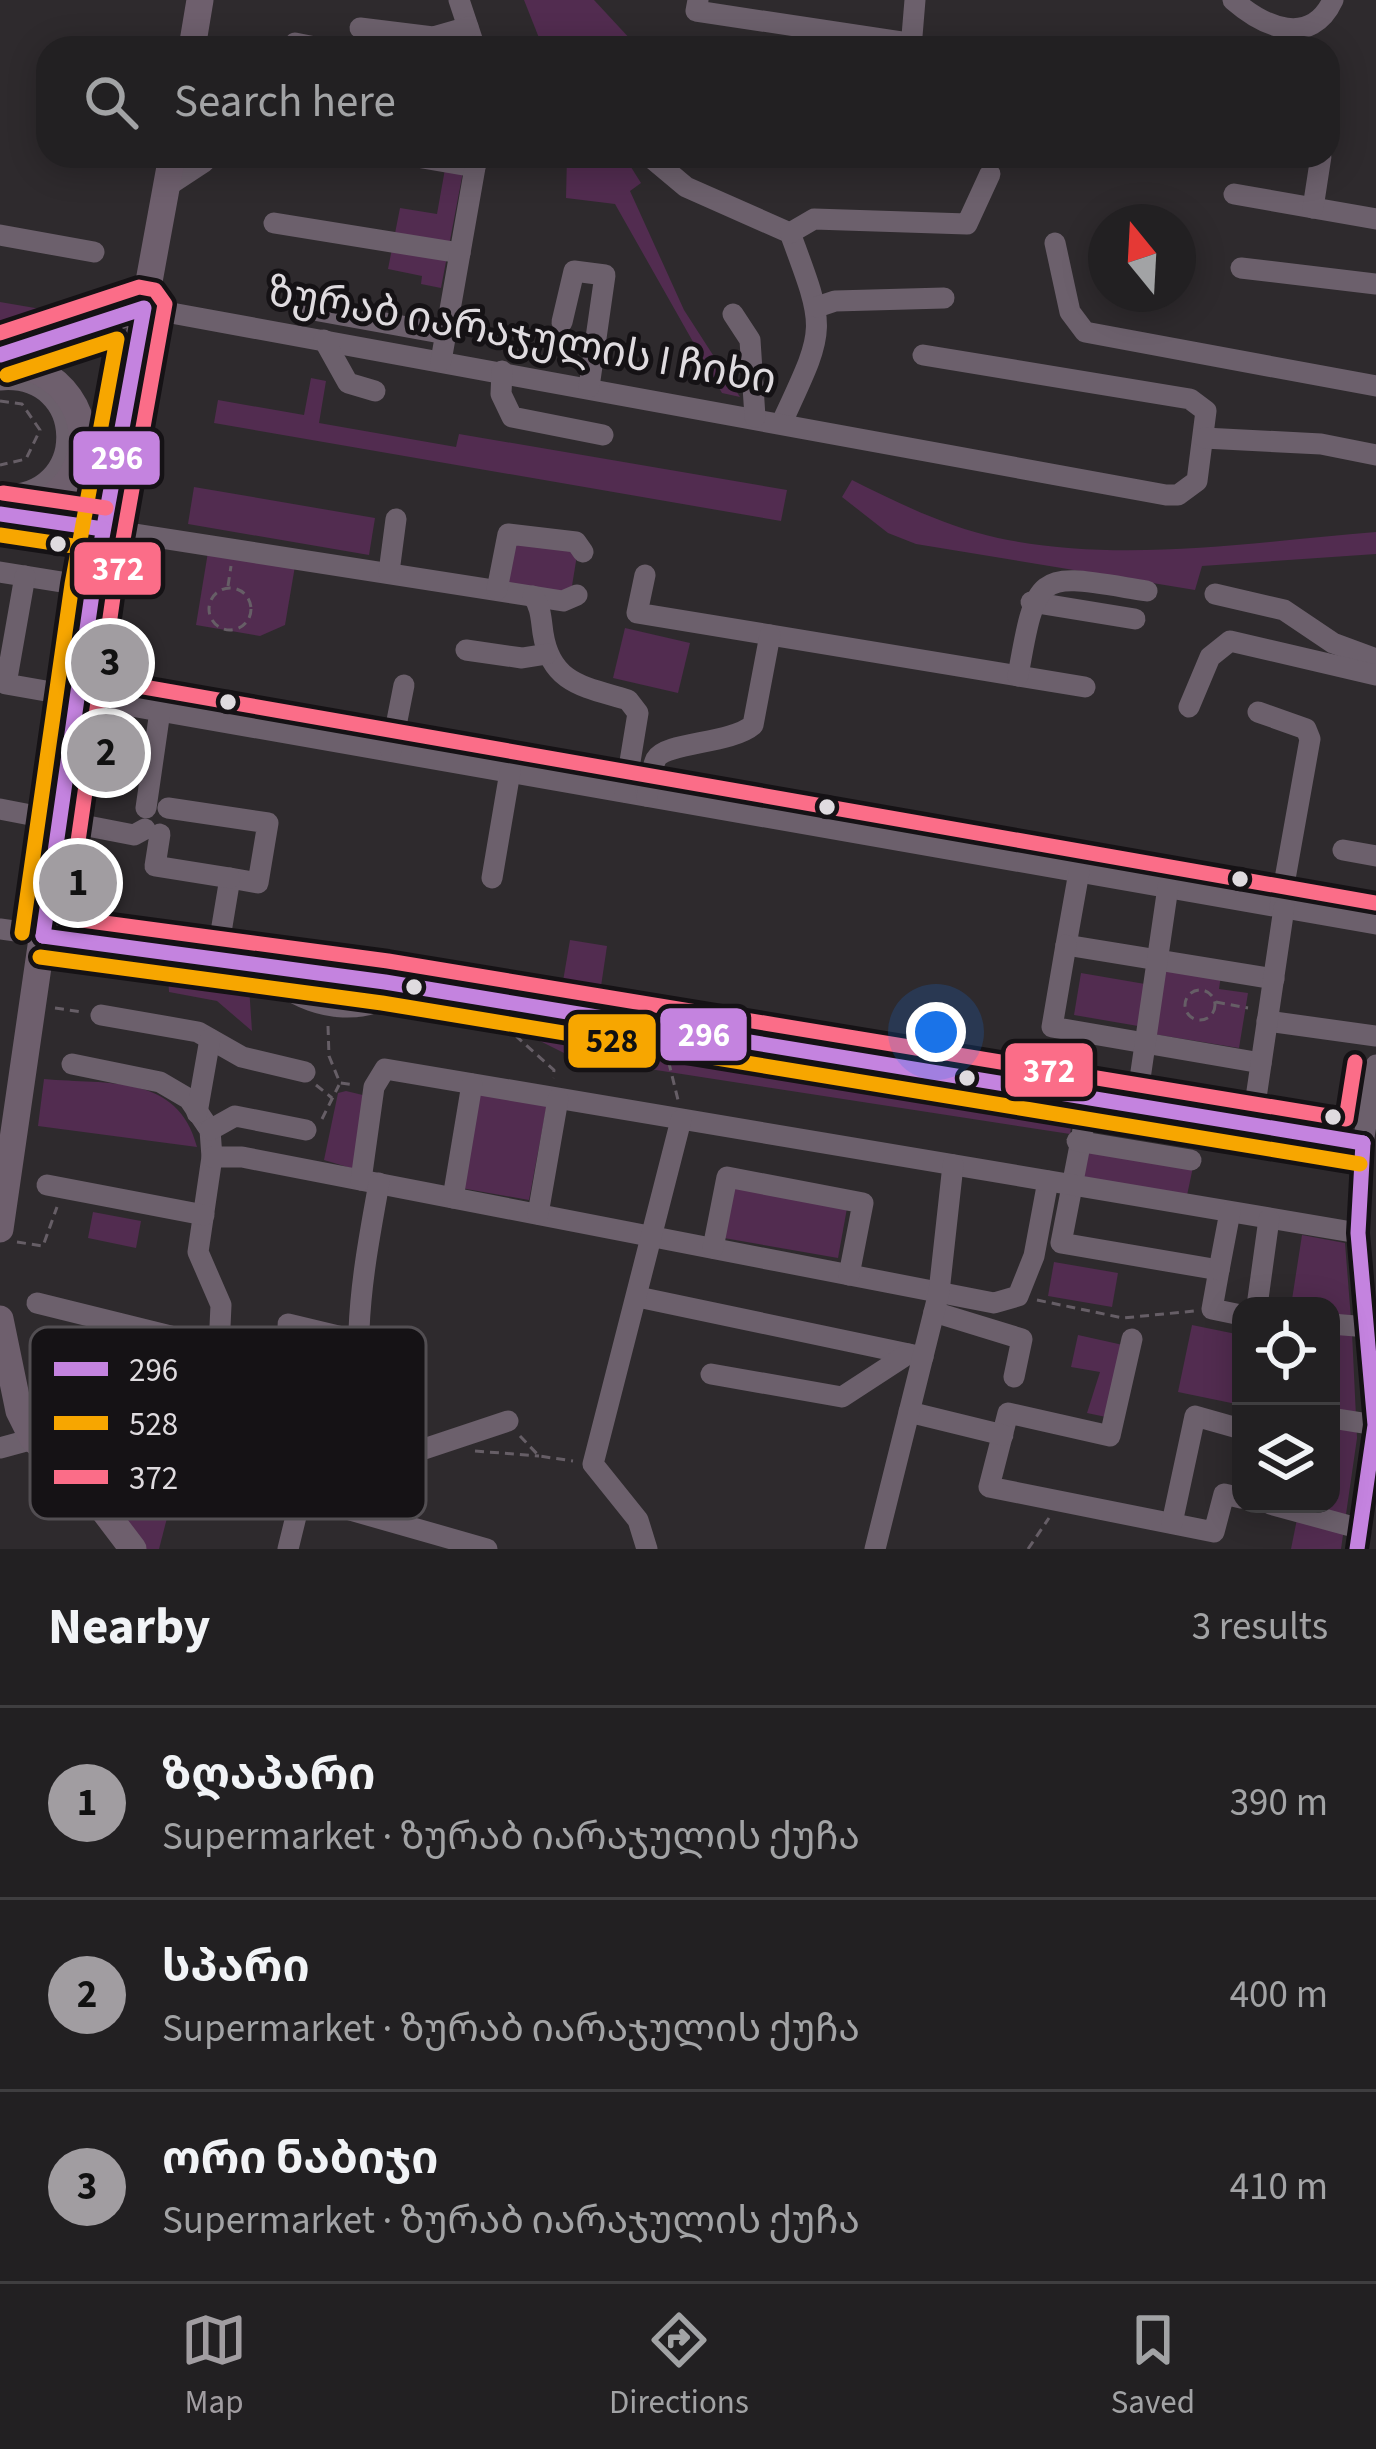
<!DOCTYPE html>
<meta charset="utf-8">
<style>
:root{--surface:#222022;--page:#2a282a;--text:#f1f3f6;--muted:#a2a3a5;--line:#3f3e40;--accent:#a19da1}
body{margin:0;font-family:"Source Sans 3","Noto Sans Georgian",sans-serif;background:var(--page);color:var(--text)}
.controls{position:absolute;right:36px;bottom:36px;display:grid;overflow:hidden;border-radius:24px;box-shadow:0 6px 30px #0003}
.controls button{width:108px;height:108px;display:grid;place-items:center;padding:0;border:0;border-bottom:3px solid var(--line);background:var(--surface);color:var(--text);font:60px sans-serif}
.compass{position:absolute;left:1088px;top:204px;width:108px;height:108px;border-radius:50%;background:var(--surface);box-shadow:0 6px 30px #0003;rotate:342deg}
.you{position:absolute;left:936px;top:1032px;width:42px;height:42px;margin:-30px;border:9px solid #fff;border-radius:50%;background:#1a73e8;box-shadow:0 0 0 18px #1a73e833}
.badge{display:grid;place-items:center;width:78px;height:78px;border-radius:50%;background:var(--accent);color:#111;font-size:39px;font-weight:700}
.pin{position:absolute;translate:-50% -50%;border:6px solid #fff;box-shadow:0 3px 12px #0006}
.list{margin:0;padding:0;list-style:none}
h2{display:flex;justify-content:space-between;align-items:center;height:156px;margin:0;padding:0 48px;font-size:51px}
h2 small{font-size:39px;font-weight:400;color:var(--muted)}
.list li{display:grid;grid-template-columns:78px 1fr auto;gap:36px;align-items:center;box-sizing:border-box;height:192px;padding:0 48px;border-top:3px solid var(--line)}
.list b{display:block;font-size:45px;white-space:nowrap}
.list p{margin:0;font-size:39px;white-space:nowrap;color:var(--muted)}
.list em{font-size:39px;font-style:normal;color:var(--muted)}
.icon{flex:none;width:66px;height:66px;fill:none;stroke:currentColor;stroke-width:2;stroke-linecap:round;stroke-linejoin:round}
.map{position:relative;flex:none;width:1376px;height:1549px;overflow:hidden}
.search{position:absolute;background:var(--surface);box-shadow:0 6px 30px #0003;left:36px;right:36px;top:36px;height:132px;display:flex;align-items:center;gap:30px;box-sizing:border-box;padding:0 42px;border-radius:36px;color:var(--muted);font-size:45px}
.sheet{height:732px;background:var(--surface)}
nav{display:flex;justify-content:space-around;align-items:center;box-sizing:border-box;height:168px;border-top:3px solid var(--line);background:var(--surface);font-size:33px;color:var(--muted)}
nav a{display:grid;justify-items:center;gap:6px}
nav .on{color:var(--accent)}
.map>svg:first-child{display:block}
.green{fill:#522c50}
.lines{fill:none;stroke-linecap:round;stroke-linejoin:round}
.path{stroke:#665e66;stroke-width:3;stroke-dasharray:9 6;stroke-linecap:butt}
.minor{stroke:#6c606c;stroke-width:21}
.major{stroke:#6e5f6d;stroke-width:27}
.bus-1-casing{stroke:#151215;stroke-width:24}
.bus-2-casing{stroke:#151215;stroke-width:24}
.bus-3-casing{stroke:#151215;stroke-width:24}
.bus-1{stroke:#c483df;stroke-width:15}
.bus-2{stroke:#f7a600;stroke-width:15}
.bus-3{stroke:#fb6d88;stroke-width:15}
.bus-dot{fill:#dfdbdf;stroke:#151215;stroke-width:4.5}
.labels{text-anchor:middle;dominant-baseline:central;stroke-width:10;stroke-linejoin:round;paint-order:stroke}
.street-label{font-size:42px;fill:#dfdbdf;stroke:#151215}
.key{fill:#151215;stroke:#524e52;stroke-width:3}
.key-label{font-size:33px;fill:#dfdbdf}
.line-badge{stroke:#151215;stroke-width:4.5}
.badge-label{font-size:33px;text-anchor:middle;font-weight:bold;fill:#fff}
.pale-badge-label{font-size:33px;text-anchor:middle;font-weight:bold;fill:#111}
</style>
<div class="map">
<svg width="1376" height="1549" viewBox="0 0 1376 1549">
<rect width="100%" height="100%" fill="#2e2a2d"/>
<!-- green -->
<g class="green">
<path d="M524,0H594L632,41L625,48H543Z"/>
<path d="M466,156L441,288L421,284L422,276L388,269L400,208L437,214L445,169Z"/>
<path d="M567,156H624L641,183L630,191L684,310L740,397L722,393L615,204L566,198Z"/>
<path d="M0,302L70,314L0,335Z"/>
<path d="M311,378L326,381L319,423L456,447L459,434L787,490L781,521L214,423L218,400L304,415Z"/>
<path d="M852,480C898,503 947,527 998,538C1121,564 1252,542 1376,532V554L1202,566L1195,590L916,544L888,533L842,497Z"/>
<path d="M194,487L375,518L369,555L188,524Z"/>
<path d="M512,537L578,549L570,598L504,586Z"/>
<path d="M208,552L295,566L285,625L260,636L196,625Z"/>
<path d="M625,628L690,643L678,693L613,678Z"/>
<path d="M570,940L607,946L600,993L562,987Z"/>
<path d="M72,946L248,971L252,1031L217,1001L169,992L168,976L60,960V952Z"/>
<path d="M1164,966L1221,975L1219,989L1248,993L1239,1048L1153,1034Z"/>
<path d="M1081,973L1145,984L1138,1026L1074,1015Z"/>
<path d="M393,992L1074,1106L1070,1134L572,1057L524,1033L393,1010Z"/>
<path d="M44,1079C108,1085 178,1073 197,1147L38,1126Z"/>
<path d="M346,1091L367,1096L354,1169L324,1160L338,1093Z"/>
<path d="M478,1092L547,1104L529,1200L461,1188Z"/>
<path d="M1081,1146L1193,1167L1186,1200L1075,1180Z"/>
<path d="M733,1188L847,1208L838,1258L724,1238Z"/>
<path d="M93,1212L141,1221L136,1248L88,1238Z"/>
<path d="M1302,1235L1345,1243L1351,1319H1331V1306H1291Z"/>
<path d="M1054,1262L1118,1273L1112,1307L1048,1296Z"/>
<path d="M1192,1325L1241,1335V1405L1178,1392Z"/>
<path d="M1331,1333H1352L1357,1438L1341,1549H1291L1300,1504H1331Z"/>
<path d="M1078,1335L1123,1345L1106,1417L1087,1413L1100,1372L1071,1367Z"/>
<path d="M72,1438L181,1464L159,1549H141L45,1441Z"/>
</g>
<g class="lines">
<!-- path -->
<g class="path">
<path d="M0,401L22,404L40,430L26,459L0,465"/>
<path d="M228,586L231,566"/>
<circle cx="230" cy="609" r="21"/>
<circle cx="1200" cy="1005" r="15"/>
<path d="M1216,1002L1248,1008"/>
<path d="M55,1008L82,1012"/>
<path d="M513,1020L517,1037L554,1070L553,1078"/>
<path d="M328,1026L329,1056L340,1083L355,1085"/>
<path d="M665,1047L678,1100"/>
<path d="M316,1085L332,1098"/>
<path d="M322,1119L339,1085"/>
<path d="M17,1242L43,1246L57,1207"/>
<path d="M1037,1300L1123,1318L1194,1311"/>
<path d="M520,1436L539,1456L573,1461"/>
<path d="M475,1451L539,1456"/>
<path d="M1028,1549L1049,1518"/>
</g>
<!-- minor -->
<g class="minor">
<path d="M459,0L475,48"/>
<path d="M698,0L696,11L908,43"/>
<path d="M1233,0C1264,27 1311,48 1333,0"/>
<path d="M360,28L433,37L468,27"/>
<path d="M295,43L320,48"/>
<path d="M911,48L915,0"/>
<path d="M411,156L475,167"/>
<path d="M649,156L686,187L790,233C827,332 826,327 782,422"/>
<path d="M166,187L204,162"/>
<path d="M1234,194L1376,219"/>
<path d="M1313,208L1321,156"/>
<path d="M274,223L460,253"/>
<path d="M790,233L814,219L967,224L990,174"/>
<path d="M0,235L94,252"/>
<path d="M1055,243L1070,312L1085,332L1376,386"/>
<path d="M1241,268L1376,284"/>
<path d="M817,307L835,301L944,298"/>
<path d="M144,308L1166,495H1178L1197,481L1206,411L1190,399L923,355"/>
<path d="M308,309L446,334"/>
<path d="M733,314L750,340L755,417"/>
<path d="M562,322L574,271L605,275L589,387"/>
<path d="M324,340L348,383L375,391"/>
<path d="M441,361L477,156"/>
<path d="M502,371L501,394L512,417L603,435"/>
<path d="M0,380C87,372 91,499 0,495"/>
<path d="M1204,438L1321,444L1376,455"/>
<path d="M103,529L563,601L577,595"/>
<path d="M0,572L93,587"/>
<path d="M389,572L396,519"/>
<path d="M645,575L637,613L1085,687"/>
<path d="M25,576L6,684L1376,924"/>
<path d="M497,590L508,534L576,542L583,552"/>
<path d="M1215,594L1284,610L1333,643L1376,659"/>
<path d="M533,596C541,607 541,619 543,633C551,685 586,687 628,700L638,713L625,792"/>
<path d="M1031,602L1135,619"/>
<path d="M466,650L522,658L547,654"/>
<path d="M1018,676C1037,565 1039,574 1147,591"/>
<path d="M1189,707L1210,657L1230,641L1376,675"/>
<path d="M1258,712L1306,729L1310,739L1280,907"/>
<path d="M391,751L404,685"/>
<path d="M647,796C650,785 651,769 656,759C665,742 731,744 753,725L770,635"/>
<path d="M146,808L160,711"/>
<path d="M168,808L268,823L258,883L230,878L217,956"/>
<path d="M0,809L134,835L145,829"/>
<path d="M160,834L155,866L230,878"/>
<path d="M1343,850L1376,856"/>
<path d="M1079,872L1066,945L1274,979"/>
<path d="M492,878L510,772"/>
<path d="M0,929L385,982L1363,1143"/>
<path d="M1066,945L1052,1027L1261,1063"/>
<path d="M263,963C282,997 335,1016 374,1003L385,982"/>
<path d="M101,1015L198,1032L242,1057L305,1072"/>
<path d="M1267,1021L1376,1036"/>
<path d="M72,1064L160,1082L189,1099L210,1130L212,1157L198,1252L221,1305L219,1348L234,1413L232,1467L301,1496L487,1549"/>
<path d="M1089,1099L1061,1243L1219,1270L1212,1309L1241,1315"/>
<path d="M1136,1106L1168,887"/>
<path d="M197,1113L210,1039"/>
<path d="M1252,1125L1284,908"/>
<path d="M210,1130L235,1116L306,1130"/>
<path d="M1077,1141L1191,1160"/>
<path d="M212,1157H242L994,1303L1018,1296L1034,1256L1048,1181"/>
<path d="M361,1180L374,1087L385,1069L1358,1233"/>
<path d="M47,1185L204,1215"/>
<path d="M453,1198L472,1084"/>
<path d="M538,1214L558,1099"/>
<path d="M713,1248L727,1177L863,1203L849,1275"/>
<path d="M1219,1270L1230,1212"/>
<path d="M638,1297L923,1357"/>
<path d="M37,1303L219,1348"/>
<path d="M1257,1306L1269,1219"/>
<path d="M934,1312L1022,1339L1014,1377"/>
<path d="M288,1324L359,1341"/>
<path d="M1331,1324L1368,1327"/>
<path d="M1132,1339L1110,1436L1008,1413L989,1487L1214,1532L1224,1494L1241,1498"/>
<path d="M52,1356L186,1387L224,1374"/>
<path d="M711,1374L842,1397L908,1354"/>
<path d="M318,1405L370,1419"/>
<path d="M909,1412L1003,1435"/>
<path d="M1331,1418L1375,1425"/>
<path d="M71,1431L232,1467"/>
<path d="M309,1442L325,1375"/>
<path d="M364,1447L409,1454L508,1421"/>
<path d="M0,1448L33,1439"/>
<path d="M327,1503C393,1415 356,1421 359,1330C361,1280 370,1233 379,1183"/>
<path d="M1270,1504L1361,1529"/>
<path d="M1172,1523L1195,1416L1241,1429"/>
<path d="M288,1549L301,1496"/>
<path d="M647,1549L638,1520L593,1464L681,1120"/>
<path d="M875,1549L939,1292L953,1165"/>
<path d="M1357,1549L1375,1425L1358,1233L1363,1143L1376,1065"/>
</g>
<!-- major -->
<g class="major">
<path d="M192,48L200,0"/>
<path d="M0,355L144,308"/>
<path d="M0,362C57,362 103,419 73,474C62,493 41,505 23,518"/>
<path d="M0,514L103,529"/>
<path d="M0,1229L93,587L172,156"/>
<path d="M0,1319L19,1411L33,1439L80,1479L133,1549"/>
</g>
<defs>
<g id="bus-1">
<path d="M0,355L144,308L93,587L43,936"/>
<path d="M0,514L103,529"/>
<path d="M43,936L385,982L1363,1143"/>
<path d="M1357,1549L1375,1425L1358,1233L1363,1143"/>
</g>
<g id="bus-2">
<path d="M7,375L117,339L72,584L22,933"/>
<path d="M0,535L100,550"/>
<path d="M40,957L382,1003L1360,1164"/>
</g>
<g id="bus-3">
<path d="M0,333L139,287L155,290L165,304L114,590L67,918L388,961L1346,1119L1355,1062"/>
<path d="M3,493L106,508"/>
<path d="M81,676L1376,903"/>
</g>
</defs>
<!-- bus-1 casing -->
<use href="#bus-1" class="bus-1-casing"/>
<!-- bus-2 casing -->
<use href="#bus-2" class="bus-2-casing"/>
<!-- bus-3 casing -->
<use href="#bus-3" class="bus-3-casing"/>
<!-- bus-1 -->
<use href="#bus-1" class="bus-1"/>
<!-- bus-2 -->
<use href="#bus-2" class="bus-2"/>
<!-- bus-3 -->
<use href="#bus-3" class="bus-3"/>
</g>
<!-- markers -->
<g class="bus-dot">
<circle cx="58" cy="544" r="10"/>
<circle cx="228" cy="702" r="10"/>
<circle cx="827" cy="807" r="10"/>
<circle cx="1240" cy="879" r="10"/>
<circle cx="414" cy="987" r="10"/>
<circle cx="967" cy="1078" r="10"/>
<circle cx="1333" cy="1117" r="10"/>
</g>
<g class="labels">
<!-- street labels -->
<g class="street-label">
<text transform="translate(522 336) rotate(10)">ზურაბ იარაჯულის I ჩიხი</text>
</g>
</g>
<!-- legend -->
<rect x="30" y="1327" width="396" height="192" rx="18" class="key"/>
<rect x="54" y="1362" width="54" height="14" fill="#c483df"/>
<rect x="54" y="1416" width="54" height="14" fill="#f7a600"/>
<rect x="54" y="1470" width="54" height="14" fill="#fb6d88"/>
<g class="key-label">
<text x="129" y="1381">296</text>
<text x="129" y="1435">528</text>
<text x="129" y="1489">372</text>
</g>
<g class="line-badge">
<rect x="71" y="429" width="91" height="58" rx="12" fill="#c483df"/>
<rect x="72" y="540" width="91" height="57" rx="12" fill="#fb6d88"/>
<rect x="658" y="1006" width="91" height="57" rx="12" fill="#c483df"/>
<rect x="566" y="1012" width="92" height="58" rx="12" fill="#f7a600"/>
<rect x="1003" y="1041" width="92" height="58" rx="12" fill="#fb6d88"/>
</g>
<g class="badge-label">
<text x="117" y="469">296</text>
<text x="118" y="580">372</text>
<text x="704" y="1046">296</text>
<text x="1049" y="1082">372</text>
</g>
<g class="pale-badge-label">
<text x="612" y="1052">528</text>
</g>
</svg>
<div class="controls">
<button><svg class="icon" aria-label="locate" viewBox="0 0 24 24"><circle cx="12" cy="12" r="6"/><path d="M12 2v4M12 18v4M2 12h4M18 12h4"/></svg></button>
<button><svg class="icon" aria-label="layers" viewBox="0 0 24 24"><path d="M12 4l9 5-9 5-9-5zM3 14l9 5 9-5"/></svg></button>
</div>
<svg class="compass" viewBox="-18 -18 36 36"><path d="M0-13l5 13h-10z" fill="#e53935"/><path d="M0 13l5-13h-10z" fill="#a2a3a5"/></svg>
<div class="you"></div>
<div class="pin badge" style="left:78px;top:883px">1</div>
<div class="pin badge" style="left:106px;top:753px">2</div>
<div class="pin badge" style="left:110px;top:663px">3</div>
<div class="search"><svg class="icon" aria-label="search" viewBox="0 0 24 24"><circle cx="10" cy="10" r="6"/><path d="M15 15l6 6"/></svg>Search here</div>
</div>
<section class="sheet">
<h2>Nearby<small>3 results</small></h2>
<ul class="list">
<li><span class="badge">1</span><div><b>ზღაპარი</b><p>Supermarket · ზურაბ იარაჯულის ქუჩა</p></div><em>390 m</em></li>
<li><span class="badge">2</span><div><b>სპარი</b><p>Supermarket · ზურაბ იარაჯულის ქუჩა</p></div><em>400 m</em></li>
<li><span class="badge">3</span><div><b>ორი ნაბიჯი</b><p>Supermarket · ზურაბ იარაჯულის ქუჩა</p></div><em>410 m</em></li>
</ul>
</section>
<nav>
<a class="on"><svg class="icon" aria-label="map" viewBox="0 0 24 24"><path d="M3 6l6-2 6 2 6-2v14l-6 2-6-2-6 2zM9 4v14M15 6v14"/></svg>Map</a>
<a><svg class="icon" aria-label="directions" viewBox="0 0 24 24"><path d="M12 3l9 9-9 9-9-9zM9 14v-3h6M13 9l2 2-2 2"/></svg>Directions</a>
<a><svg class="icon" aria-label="saved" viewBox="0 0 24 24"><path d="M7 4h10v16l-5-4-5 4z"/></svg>Saved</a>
</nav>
